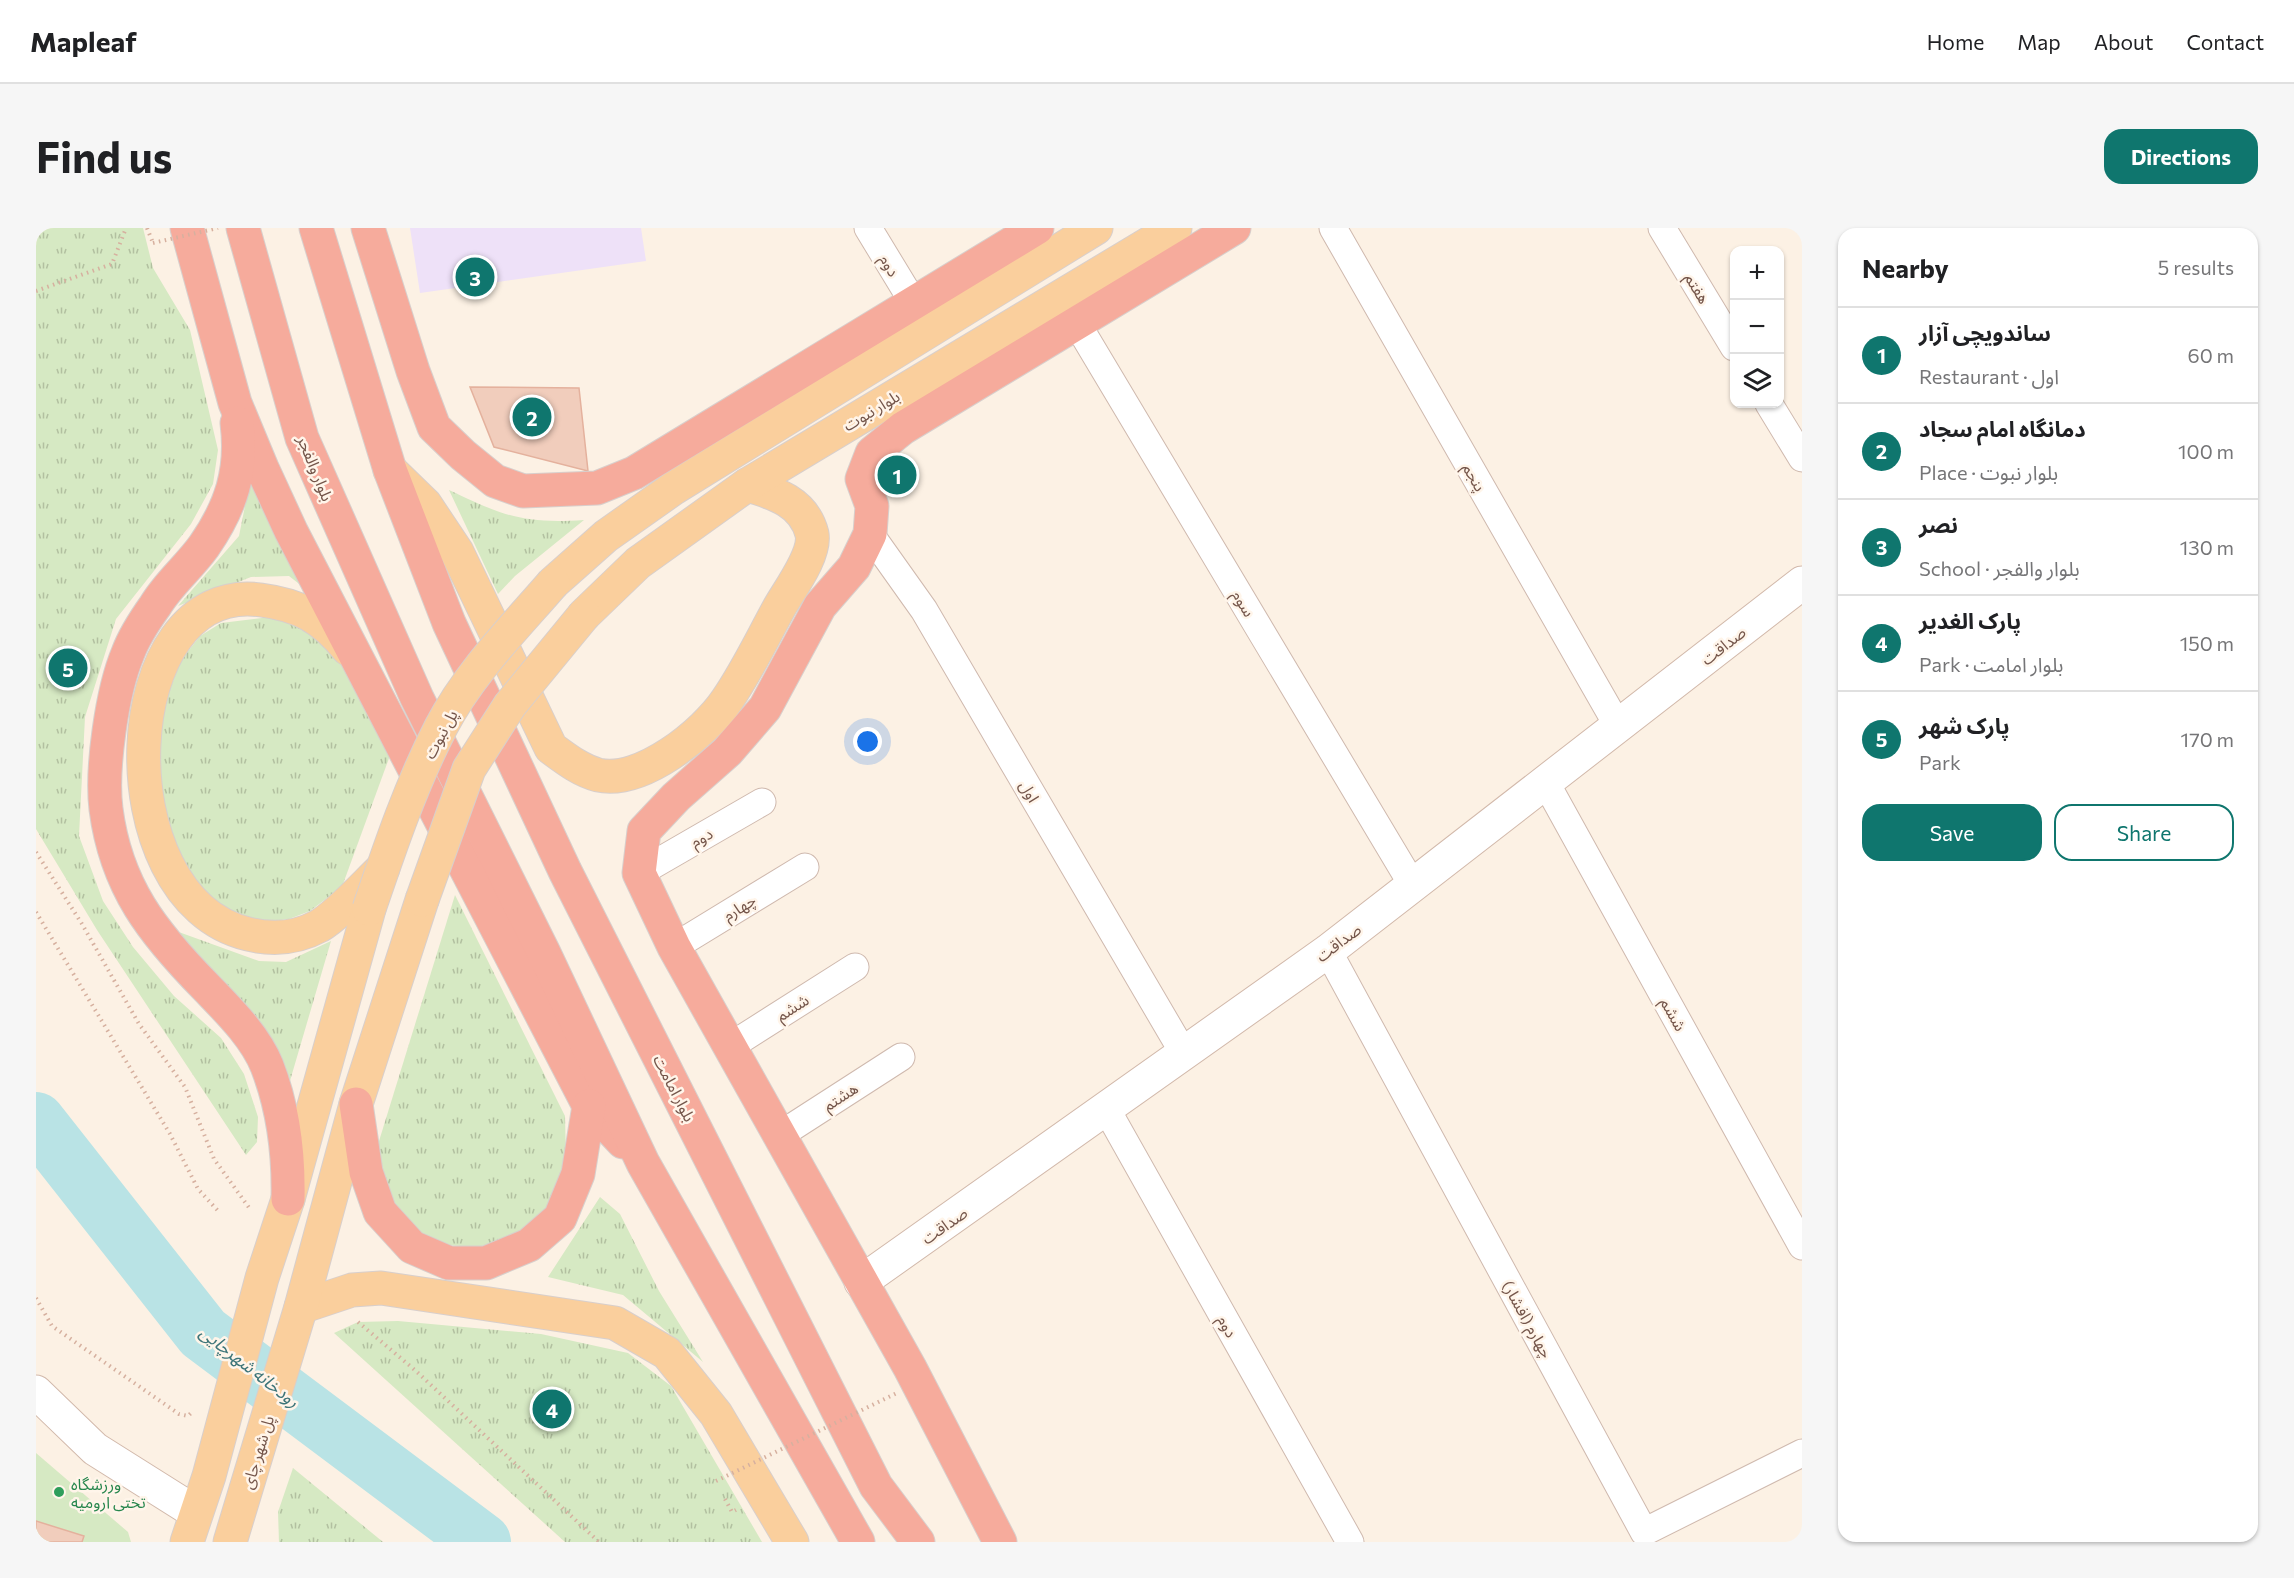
<!DOCTYPE html>
<meta charset="utf-8">
<style>
:root{--surface:#fff;--page:#f6f6f6;--text:#202124;--muted:#757577;--line:#e0e0e0;--accent:#0f766e}
body{margin:0;font-family:Commissioner,"Noto Sans Arabic",sans-serif;background:var(--page);color:var(--text)}
.controls{position:absolute;right:18px;top:18px;display:grid;overflow:hidden;border-radius:12px;box-shadow:0 2px 4px #0004}
.controls button{width:54px;height:54px;display:grid;place-items:center;padding:0;border:0;border-bottom:2px solid var(--line);background:var(--surface);color:var(--text);font:30px sans-serif}
.you{position:absolute;left:832px;top:514px;width:21px;height:21px;margin:-15px;border:4px solid #fff;border-radius:50%;background:#1a73e8;box-shadow:0 0 0 9px #1a73e833}
.badge{display:grid;place-items:center;width:39px;height:39px;border-radius:50%;background:var(--accent);color:#fff;font-size:20px;font-weight:700}
.pin{position:absolute;translate:-50% -50%;border:3px solid #fff;box-shadow:0 2px 6px #0006}
.list{margin:0;padding:0;list-style:none}
h2{display:flex;justify-content:space-between;align-items:center;height:78px;margin:0;padding:0 24px;font-size:26px}
h2 small{font-size:20px;font-weight:400;color:var(--muted)}
.list li{display:grid;grid-template-columns:39px 1fr auto;gap:18px;align-items:center;box-sizing:border-box;height:96px;padding:0 24px;border-top:2px solid var(--line)}
.list b{display:block;font-size:22px;white-space:nowrap}
.list p{margin:0;font-size:20px;white-space:nowrap;color:var(--muted)}
.list em{font-size:20px;font-style:normal;color:var(--muted)}
.actions{display:flex;gap:12px;padding:18px 24px}
.actions a{flex:1;padding:14px 0;border:2px solid var(--accent);border-radius:18px;text-align:center;font-size:21px;color:var(--accent)}
.actions .main{background:var(--accent);color:#fff}
.icon{flex:none;width:33px;height:33px;fill:none;stroke:currentColor;stroke-width:2;stroke-linecap:round;stroke-linejoin:round}
.map{position:relative;flex:none;width:1766px;height:1314px;overflow:hidden;border-radius:18px}
header{display:flex;align-items:center;gap:36px;box-sizing:border-box;height:84px;padding:0 30px;background:var(--surface);border-bottom:2px solid var(--line)}
header strong{font-size:28px}
nav{display:flex;gap:33px;margin-inline-start:auto;font-size:21px}
.intro{display:flex;align-items:center;justify-content:space-between;box-sizing:border-box;height:144px;padding:0 36px}
h1{margin:0;font-size:42px}
.button{padding:15px 27px;border-radius:18px;background:var(--accent);color:#fff;font-size:21px;font-weight:700}
main{display:flex;gap:36px;padding:0 36px}
aside{flex:1;background:var(--surface);border-radius:18px;box-shadow:0 2px 4px #0004}
.map>svg:first-child{display:block}
.education{fill:#eee1f8}
.grass{fill:url(#grass-tufts)}
.pitch{fill:#d6e9c3}
.lines{fill:none;stroke-linecap:round;stroke-linejoin:round}
.river{stroke:#b9e3e5;stroke-width:58}
.building{fill:#f1cdbc;stroke:#e4b19d;stroke-width:1.5}
.street-casing{stroke:#cfb9ae;stroke-width:29}
.secondary-casing{stroke:#d2b9ab;stroke-width:35}
.primary-casing{stroke:#d8cfcc;stroke-width:35}
.highway-casing{stroke:#d8cfcc;stroke-width:35}
.path{stroke:#d6b09f;stroke-width:4;stroke-dasharray:1.5 4.5;stroke-linecap:butt}
.street{stroke:#fff;stroke-width:27}
.secondary{stroke:#fff;stroke-width:33}
.primary{stroke:#facf9d;stroke-width:33}
.highway{stroke:#f6ab9c;stroke-width:33}
.primary-bridge-casing{stroke:#d8cfcc;stroke-width:35;stroke-linecap:butt}
.path-bridge{stroke:#d6b09f;stroke-width:4;stroke-dasharray:1.5 4.5;stroke-linecap:butt}
.primary-bridge{stroke:#facf9d;stroke-width:33}
.leisure-dot{fill:#2e9e5b;stroke:#fff5ea;stroke-width:2}
.labels{text-anchor:middle;dominant-baseline:central;stroke-width:5;stroke-linejoin:round;paint-order:stroke}
.street-label{font-size:16px;fill:#74554a;stroke:#fff5ea}
.leisure-label{font-size:16px;fill:#27864d;stroke:#fff5ea;text-anchor:start}
.water-label{font-size:18px;font-style:italic;fill:#3e7579;stroke:#fff5ea}
</style>
<header>
<strong>Mapleaf</strong>
<nav><a>Home</a><a>Map</a><a>About</a><a>Contact</a></nav>
</header>
<div class="intro"><h1>Find us</h1><a class="button">Directions</a></div>
<main>
<div class="map">
<svg width="1766" height="1314" viewBox="0 0 1766 1314">
<defs>
<pattern id="grass-tufts" width="24" height="20" patternUnits="userSpaceOnUse" patternTransform="scale(1.5)"><rect width="24" height="20" fill="#d6e9c3"/><path d="M3 7l-1-3M5 7V3M7 7l1-3M15 17l-1-3M17 17v-4M19 17l1-3" fill="none" stroke="#b2c0a0"/></pattern>
</defs>
<rect width="100%" height="100%" fill="#fcf1e4"/>
<!-- education -->
<path class="education" d="M374,0H605L610,33L384,65Z"/>
<!-- grass -->
<g class="grass">
<path d="M0,0H107L117,40L154,102L182,222L177,256L155,296L80,391L49,489L43,608L67,673L97,719L138,768L185,810L208,846L222,889L221,914L210,927L61,702L0,601Z"/>
<path d="M216,243L276,366L253,348L215,349L142,378L203,308Z"/>
<path d="M413,262C467,288 488,296 548,292L479,348L462,366Z"/>
<path d="M241,388L263,393L307,428L356,522L307,656L295,667L274,683L253,691L231,694L180,679L142,630L119,555L124,488L145,432L164,408L185,395Z"/>
<path d="M419,667L529,888L530,931L514,977L486,1005L443,1019L406,1017L371,996L346,956L339,926Z"/>
<path d="M140,703L223,733L250,734L295,713L251,863Z"/>
<path d="M564,969L584,986L623,1063L667,1134L587,1067L512,1049Z"/>
<path d="M362,1093L505,1106L592,1125L635,1158L726,1314H529L298,1105L322,1094Z"/>
<path d="M257,1240L347,1314H243L242,1284Z"/>
</g>
<!-- pitch -->
<path class="pitch" d="M0,1225L92,1304L95,1314H0Z"/>
<g class="lines">
<!-- river -->
<path class="river" d="M0,893L167,1105L446,1314"/>
</g>
<!-- building -->
<g class="building">
<path d="M434,159L543,160L552,243L458,219Z"/>
<path d="M0,1293L48,1308L46,1314H0Z"/>
</g>
<g class="lines">
<defs>
<g id="street">
<path d="M832,0L877,74"/>
<path d="M1297,0L1582,498"/>
<path d="M1626,0L1698,119"/>
<path d="M1040,94L1376,656"/>
<path d="M1733,176L1766,230"/>
<path d="M834,306L888,382L1147,824"/>
<path d="M1510,555L1766,1018"/>
<path d="M603,645L726,574"/>
<path d="M638,719L769,639"/>
<path d="M1292,723L1608,1304L1766,1225"/>
<path d="M693,819L819,739"/>
<path d="M1071,882L1314,1314"/>
<path d="M744,907L865,829"/>
</g>
<g id="secondary">
<path d="M825,1054L1292,723L1766,355"/>
<path d="M0,1164L59,1221L159,1284"/>
</g>
<g id="primary">
<path d="M354,242L389,276L421,324L515,520C530,531 544,542 562,547C605,557 669,505 691,472C711,443 726,411 743,380C753,362 780,327 776,306C768,274 739,265 711,257"/>
<path d="M517,355L570,308L638,260L1060,0"/>
<path d="M548,387L602,335L711,257L1139,0"/>
<path d="M312,421C287,390 264,377 225,372C77,351 65,671 212,706C236,712 261,710 283,698C302,687 330,656 347,640"/>
<path d="M265,1079L316,1062L345,1060L579,1095L631,1125L680,1186L756,1314"/>
<path d="M151,1314L173,1248L226,1050L252,971L333,681"/>
<path d="M194,1314L265,1079L320,876L386,672"/>
</g>
<g id="highway">
<path d="M151,0L199,175L226,240L255,303L553,878L587,914"/>
<path d="M207,0L266,210L381,470L508,725L607,935L822,1314"/>
<path d="M280,0L354,242L413,395L529,643L840,1258L882,1314"/>
<path d="M332,0L377,143L398,199L427,227L459,253L487,263L561,260L598,245L1001,0"/>
<path d="M201,195C207,243 195,279 168,318C153,339 132,356 119,378C109,392 98,409 92,425C76,463 65,541 70,581C80,659 117,705 170,759C192,782 219,808 231,838C248,882 253,925 252,971"/>
<path d="M320,876L330,944L344,984L376,1019L413,1035H450L493,1017L524,990L542,946L553,878"/>
<path d="M964,1314L874,1140L638,719L603,645L608,603L640,569L691,524L729,480L784,378L818,339L834,306L836,278L826,251L836,225L867,200L1198,0"/>
</g>
</defs>
<!-- street casing -->
<use href="#street" class="street-casing"/>
<!-- secondary casing -->
<use href="#secondary" class="secondary-casing"/>
<!-- primary casing -->
<use href="#primary" class="primary-casing"/>
<!-- highway casing -->
<use href="#highway" class="highway-casing"/>
<!-- path -->
<g class="path">
<path d="M111,0L117,15"/>
<path d="M0,63L76,36L90,0"/>
<path d="M0,624L46,696L103,796L149,859L178,931L214,981"/>
<path d="M0,684L134,906L162,961L184,985"/>
<path d="M0,1070L16,1098L143,1186L152,1188L155,1185"/>
<path d="M322,1094L380,1143L563,1314"/>
<path d="M689,1271L696,1284L700,1282"/>
</g>
<!-- street -->
<use href="#street" class="street"/>
<!-- secondary -->
<use href="#secondary" class="secondary"/>
<!-- primary -->
<use href="#primary" class="primary"/>
<!-- highway -->
<use href="#highway" class="highway"/>
<defs>
<g id="primary-bridge">
<path d="M386,672L433,541L474,477L548,387"/>
<path d="M333,681C354,619 375,557 405,499C433,445 478,400 517,355"/>
</g>
</defs>
<!-- primary-bridge casing -->
<use href="#primary-bridge" class="primary-bridge-casing"/>
<!-- path-bridge -->
<g class="path-bridge">
<path d="M117,15L182,0"/>
<path d="M680,1253L863,1164"/>
</g>
<!-- primary-bridge -->
<use href="#primary-bridge" class="primary-bridge"/>
</g>
<!-- markers -->
<circle class="leisure-dot" cx="23" cy="1264" r="6"/>
<g class="labels">
<!-- street labels -->
<g class="street-label">
<text transform="translate(854 37) rotate(59)">دوم</text>
<text transform="translate(1662 60) rotate(59)">هفتم</text>
<text transform="translate(835 182) rotate(-31)">بلوار نبوت</text>
<text transform="translate(280 240) rotate(68)">بلوار والفجر</text>
<text transform="translate(1439 249) rotate(60)">پنجم</text>
<text transform="translate(1208 375) rotate(59)">سوم</text>
<text transform="translate(1687 417) rotate(-38)">صداقت</text>
<text transform="translate(404 506) rotate(-62)">پل نبوت</text>
<text transform="translate(994 563) rotate(60)">اول</text>
<text transform="translate(665 609) rotate(-30)">دوم</text>
<text transform="translate(703 679) rotate(-32)">چهارم</text>
<text transform="translate(1302 714) rotate(-37)">صداقت</text>
<text transform="translate(756 779) rotate(-33)">ششم</text>
<text transform="translate(1638 786) rotate(61)">ششم</text>
<text transform="translate(639 860) rotate(63)">بلوار امامت</text>
<text transform="translate(804 868) rotate(-33)">هشتم</text>
<text transform="translate(908 997) rotate(-35)">صداقت</text>
<text transform="translate(1492 1091) rotate(61)">چهارم (افشار)</text>
<text transform="translate(1192 1098) rotate(61)">دوم</text>
<text transform="translate(221 1224) rotate(-73)">پل شهر چای</text>
</g>
<!-- leisure labels -->
<g class="leisure-label">
<text x="35" y="1255">ورزشگاه<tspan x="35" dy="18">تختی ارومیه</tspan></text>
</g>
<!-- water labels -->
<g class="water-label">
<text transform="translate(214 1138) rotate(38)">رودخانه شهرچایی</text>
</g>
</g>
</svg>
<div class="controls">
<button>+</button>
<button>−</button>
<button><svg class="icon" aria-label="layers" viewBox="0 0 24 24"><path d="M12 4l9 5-9 5-9-5zM3 14l9 5 9-5"/></svg></button>
</div>
<div class="you"></div>
<div class="pin badge" style="left:861px;top:247px">1</div>
<div class="pin badge" style="left:496px;top:189px">2</div>
<div class="pin badge" style="left:439px;top:49px">3</div>
<div class="pin badge" style="left:516px;top:1181px">4</div>
<div class="pin badge" style="left:32px;top:440px">5</div>
</div>
<aside>
<h2>Nearby<small>5 results</small></h2>
<ul class="list">
<li><span class="badge">1</span><div><b>ساندویچی آزار</b><p>Restaurant · اول</p></div><em>60 m</em></li>
<li><span class="badge">2</span><div><b>دمانگاه امام سجاد</b><p>Place · بلوار نبوت</p></div><em>100 m</em></li>
<li><span class="badge">3</span><div><b>نصر</b><p>School · بلوار والفجر</p></div><em>130 m</em></li>
<li><span class="badge">4</span><div><b>پارک الغدیر</b><p>Park · بلوار امامت</p></div><em>150 m</em></li>
<li><span class="badge">5</span><div><b>پارک شهر</b><p>Park</p></div><em>170 m</em></li>
</ul>
<div class="actions"><a class="main">Save</a><a>Share</a></div>
</aside>
</main>
